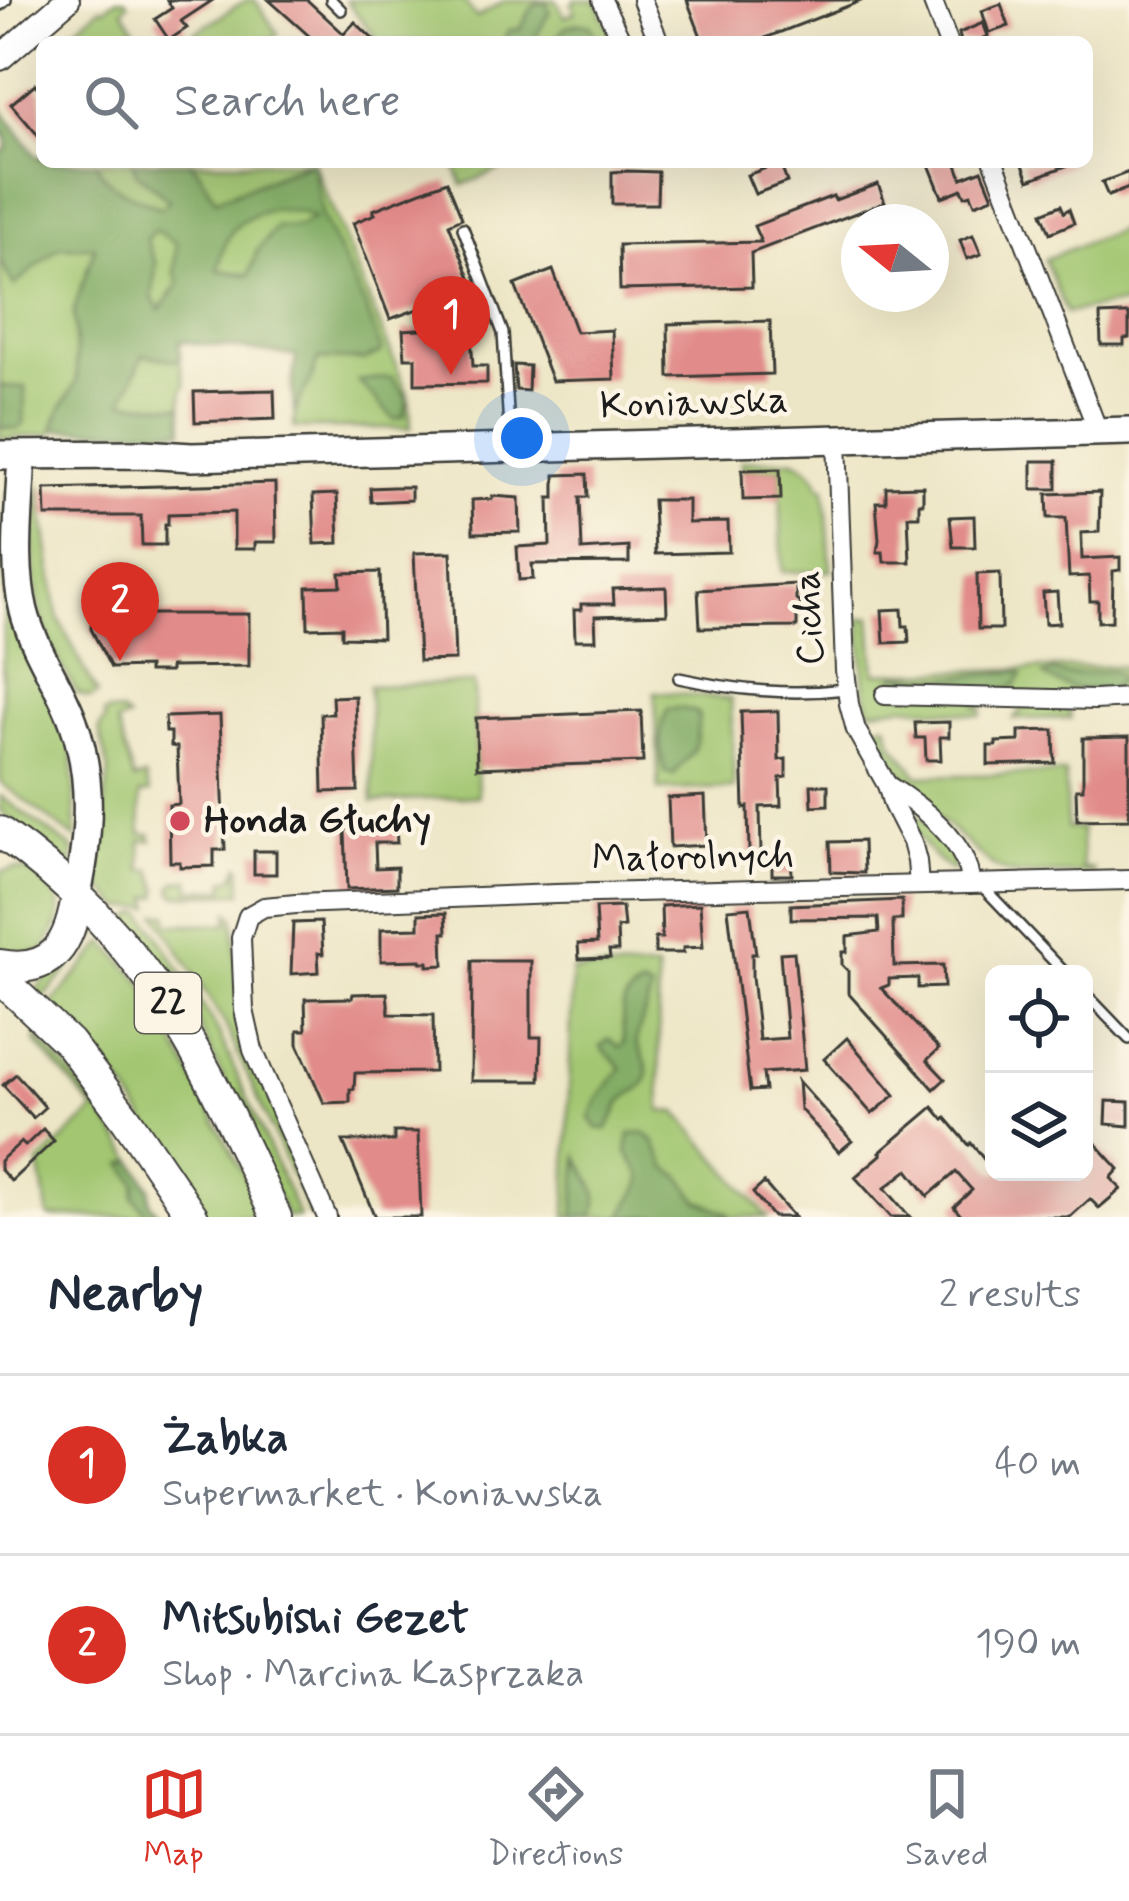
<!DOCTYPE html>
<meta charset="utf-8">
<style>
:root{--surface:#fff;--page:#f6f6f7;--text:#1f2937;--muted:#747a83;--line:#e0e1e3;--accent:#d93025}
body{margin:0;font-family:Mynerve,sans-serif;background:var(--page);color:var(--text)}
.controls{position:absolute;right:36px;bottom:36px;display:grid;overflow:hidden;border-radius:18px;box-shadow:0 12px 48px #0002}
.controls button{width:108px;height:108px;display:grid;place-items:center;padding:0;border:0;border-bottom:3px solid var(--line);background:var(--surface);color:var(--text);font:60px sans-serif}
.compass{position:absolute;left:841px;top:204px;width:108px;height:108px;border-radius:50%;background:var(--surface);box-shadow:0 12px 48px #0002;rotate:288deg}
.you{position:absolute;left:522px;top:438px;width:42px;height:42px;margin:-30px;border:9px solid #fff;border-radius:50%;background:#1a73e8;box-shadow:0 0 0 18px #1a73e833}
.badge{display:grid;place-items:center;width:78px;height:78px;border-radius:50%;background:var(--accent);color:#fff;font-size:39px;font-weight:700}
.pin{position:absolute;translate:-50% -99px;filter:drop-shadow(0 3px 6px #0008)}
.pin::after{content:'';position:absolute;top:63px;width:42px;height:36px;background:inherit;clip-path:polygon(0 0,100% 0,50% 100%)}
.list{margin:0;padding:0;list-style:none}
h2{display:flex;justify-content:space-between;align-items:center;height:156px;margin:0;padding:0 48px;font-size:51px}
h2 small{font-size:39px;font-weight:400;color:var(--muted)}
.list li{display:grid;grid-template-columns:78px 1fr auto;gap:36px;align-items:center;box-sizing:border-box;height:180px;padding:0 48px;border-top:3px solid var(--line)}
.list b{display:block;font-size:45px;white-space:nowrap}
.list p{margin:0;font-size:39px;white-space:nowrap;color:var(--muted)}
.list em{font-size:39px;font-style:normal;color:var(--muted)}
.icon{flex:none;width:66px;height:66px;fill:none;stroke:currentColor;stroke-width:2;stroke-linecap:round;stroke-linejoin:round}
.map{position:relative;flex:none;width:1129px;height:1217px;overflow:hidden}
.search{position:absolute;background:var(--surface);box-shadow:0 12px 48px #0002;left:36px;right:36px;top:36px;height:132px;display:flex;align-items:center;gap:30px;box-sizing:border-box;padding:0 42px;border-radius:18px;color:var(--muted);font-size:45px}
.sheet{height:516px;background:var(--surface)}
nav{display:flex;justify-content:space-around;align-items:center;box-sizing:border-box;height:168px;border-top:3px solid var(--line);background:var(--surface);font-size:33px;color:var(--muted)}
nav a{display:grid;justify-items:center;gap:6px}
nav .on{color:var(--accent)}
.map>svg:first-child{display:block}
.green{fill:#a2c671;stroke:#5f7146;stroke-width:3}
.forest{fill:#81ab63;stroke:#4e6440;stroke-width:3;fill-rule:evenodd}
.building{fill:#e18b8a}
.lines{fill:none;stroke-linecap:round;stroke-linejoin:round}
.service-casing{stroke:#3b3a36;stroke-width:14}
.minor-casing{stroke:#3b3a36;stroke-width:22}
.tertiary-casing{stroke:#3b3a36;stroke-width:28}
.secondary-casing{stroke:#3b3a36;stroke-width:32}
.primary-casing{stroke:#3b3a36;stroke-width:34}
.service{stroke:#fff;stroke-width:9}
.minor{stroke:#fff;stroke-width:18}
.tertiary{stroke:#fff;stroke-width:24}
.secondary{stroke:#fff;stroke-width:27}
.primary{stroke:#fff;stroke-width:30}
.poi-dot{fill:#d1495b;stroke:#fcf5e5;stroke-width:4.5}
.labels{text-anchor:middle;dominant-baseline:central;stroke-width:9;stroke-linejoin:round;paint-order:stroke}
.shield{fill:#fcf5e5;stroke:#5f5d58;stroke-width:3}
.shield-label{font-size:36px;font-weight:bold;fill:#1c1c1c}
.street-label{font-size:39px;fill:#1c1c1c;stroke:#fcf5e5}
.poi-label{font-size:39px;font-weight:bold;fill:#1c1c1c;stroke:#fcf5e5;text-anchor:start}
</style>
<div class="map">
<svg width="1129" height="1217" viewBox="0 0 1129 1217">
<rect width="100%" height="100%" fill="#fcf5e5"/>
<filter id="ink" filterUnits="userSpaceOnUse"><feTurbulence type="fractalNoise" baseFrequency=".00833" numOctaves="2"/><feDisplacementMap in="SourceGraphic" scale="24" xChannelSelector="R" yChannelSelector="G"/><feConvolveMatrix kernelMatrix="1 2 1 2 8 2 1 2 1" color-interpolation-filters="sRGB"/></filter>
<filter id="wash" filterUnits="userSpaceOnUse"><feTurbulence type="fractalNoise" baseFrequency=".004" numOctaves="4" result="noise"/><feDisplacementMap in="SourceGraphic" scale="48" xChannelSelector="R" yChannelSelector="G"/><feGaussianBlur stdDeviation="2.7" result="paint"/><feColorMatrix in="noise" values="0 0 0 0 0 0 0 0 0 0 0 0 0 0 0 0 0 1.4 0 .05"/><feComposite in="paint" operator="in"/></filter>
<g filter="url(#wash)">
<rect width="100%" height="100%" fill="#ede6c6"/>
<!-- green -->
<g class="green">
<path d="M116,0H125L128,4L122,9L143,42H81L77,38L72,42H59L101,7L104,9Z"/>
<path d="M246,0H255L278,34L269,42H194L190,36Z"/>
<path d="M346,0H463L477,18L505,0H556L565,17L575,12L572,4L575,0H596L615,42H369L372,38L377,39Z"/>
<path d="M96,162H132L136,172L170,200L162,208C137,198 105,188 96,162Z"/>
<path d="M190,162H309L215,200L198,170Z"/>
<path d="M313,162L409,397L411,428H294C293,403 310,383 318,359L365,360L323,219Z"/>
<path d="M453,162H519L463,185Z"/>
<path d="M273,209L300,212L315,218L257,251L250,275L218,270C227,230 233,220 273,209Z"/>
<path d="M1129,226V304L1105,306L1066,313L1045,259Z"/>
<path d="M155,230L177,243L175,271L179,284L159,310L152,298L156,264L146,239Z"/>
<path d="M95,246L74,310L77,381L59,412L52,434L0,439V427L17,429L23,424L25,388L0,386V260L14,285L59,247Z"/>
<path d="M143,355L180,361L185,386L182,391V406L122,403Z"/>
<path d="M794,460C806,465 817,474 820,486L825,487L831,571L782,572L780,469L742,470V461Z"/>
<path d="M39,484L58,617L97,694L90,698L77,693C66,674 54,655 47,634C29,586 33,534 39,484Z"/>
<path d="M7,489L11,578L72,741L76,839L0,782Z"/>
<path d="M871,617L875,673L1122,666L1123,672H1129V693L973,705L982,709L981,715L904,706L870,710L865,692L860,618Z"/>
<path d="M474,683L478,796L373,802L369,686Z"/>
<path d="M655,692L731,699L734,788L659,790Z"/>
<path d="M1058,704L1068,709L1071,718L1014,719L1024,706Z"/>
<path d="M109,712L121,713L128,719L117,723L134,780L145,777L150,793L140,794L141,834L151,835L152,841H141L142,870H152L159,890L158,896L150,897L151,907L121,908L101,886L97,862L109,771L99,729L105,720L104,714Z"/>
<path d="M887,724L892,741L918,776L1065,773L1067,828L1081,829L1082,869H1093V873L1020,875L1008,873L993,866C941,820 898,789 865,727L870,726C880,748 891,767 909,784L911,781L899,769L875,725Z"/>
<path d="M0,796L73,849L72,866L0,811Z"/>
<path d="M899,801C919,818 960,841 953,871C926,857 914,828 899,801Z"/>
<path d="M240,864L242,893L176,895L172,891V886L177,881L190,880L191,890L225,889V880L234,878Z"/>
<path d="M15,869C32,870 38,876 49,888C71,910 56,929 43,951L0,957V872Z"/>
<path d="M229,912L234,917L239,1023L319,1217H310L225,1024L157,914H168L169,924H228Z"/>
<path d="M138,913H143L155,929L218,1031L299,1217H287L189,1004L127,921Z"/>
<path d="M85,916L100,932L43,999L36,990L74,947Z"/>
<path d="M105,942L143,983L266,1217H205L127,1091L100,1056L51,1005Z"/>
<path d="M657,969L661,1111L677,1112L768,1217H566L572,971Z"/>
<path d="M36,1036C75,1073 104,1116 134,1161L125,1165L136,1184L134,1197L149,1217H49L39,1163L95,1110L35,1041Z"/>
</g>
<!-- forest -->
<g class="forest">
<path d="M537,3H547L550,11L533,42H506L505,36L510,30L520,29L530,11Z"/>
<path d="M579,23L591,25L598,42H552L566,27Z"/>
<path d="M0,107L37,158L42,155V162H96C105,188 137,198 161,208L169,200L136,172L132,162H190L198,170L216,200L313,162L323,219L365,306L382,352L365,360L318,359L311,380L294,411L292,387L296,356L180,341V361L143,355L123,402L182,406L183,430H53L59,412L77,381L74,310L95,247H59L14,286L0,260V154L7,148L6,133L0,136ZM273,209L300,212L314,218L298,227H276L257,251L249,275L218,270C226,231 234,220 273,209ZM155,230L176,243L175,271L179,284L160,310L152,298L156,264L146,239Z"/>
<path d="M391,377L408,398L404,417L394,419L358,381Z"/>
<path d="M0,386L25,387L24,424L17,429L0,427Z"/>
<path d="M1017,671L1023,674L1016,685L1008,689L985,692L944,685L890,682L898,675L943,678Z"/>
<path d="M1052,671L1066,675L1112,671L1118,674L1120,680L1111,689C1086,693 1065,690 1044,675Z"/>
<path d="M681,708L696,712L699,716C697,728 698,744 691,754C685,762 679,765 674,775L665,773C660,753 657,728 668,709Z"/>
<path d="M644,987L651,991L650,996L636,1040C639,1053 656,1069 643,1085C637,1092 626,1095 621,1103C615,1113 614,1121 606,1129L597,1128L590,1118L597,1100L621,1068C616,1058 606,1057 601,1046L609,1039L620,1047L624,1043C623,1018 615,997 644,987Z"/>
<path d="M644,1132L653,1140L667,1168L680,1176L699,1201L729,1213L726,1217H626L623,1215C627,1205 643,1186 642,1178C641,1171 630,1159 627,1151L630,1134Z"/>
<path d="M578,1157C589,1179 605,1194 592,1217H574Z"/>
<path d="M134,1161L150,1188V1202L160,1217H149L134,1197L136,1184L124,1164Z"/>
</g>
<g id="blocks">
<!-- building -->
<g class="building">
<path d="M167,0H213L181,21L187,28L169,40L155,19L172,8Z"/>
<path d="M269,0H307L344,34L355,22L376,42H316Z"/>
<path d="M687,0H861V1L755,42H703Z"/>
<path d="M1001,4L1009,26L989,33L982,11Z"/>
<path d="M983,23L988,36L983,38L985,42H961L959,33Z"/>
<path d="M35,84L42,93V140L11,104Z"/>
<path d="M928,162H956L962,178L982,170L993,197L975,204L971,194L965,196L962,189L942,197Z"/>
<path d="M1022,162H1073L1074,163L1029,180Z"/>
<path d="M780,163L787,182L755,194L747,175Z"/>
<path d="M628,171L658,172L657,204H612V172Z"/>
<path d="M1129,172V188L1108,196L1102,182Z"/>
<path d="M447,181L462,218L449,224L474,288L468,290L473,366H487V383L415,384V358H405L403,330L453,327L451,297L390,319L353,223L375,214L373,210Z"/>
<path d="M878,184L885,202L751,253L752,287L620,290L619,245L761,242L754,226L833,196L835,200Z"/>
<path d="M1061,205L1064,212L1069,209L1074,223L1050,233L1042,213Z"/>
<path d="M973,235L981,254L967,259L960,240Z"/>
<path d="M553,270L576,332L612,330L614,379L552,381L515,285Z"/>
<path d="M1123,314H1129V338L1124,339V345H1101L1100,315Z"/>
<path d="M770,321L772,374L669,377L668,324Z"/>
<path d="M514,365L529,366L528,391L516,390Z"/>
<path d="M274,390L275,419L195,422L194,392Z"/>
<rect x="1032" y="461" width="25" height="28"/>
<path d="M780,469L781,499L743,500L742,470Z"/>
<path d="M587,474L588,497H580L582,550L629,547V563L532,564L533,579L519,580L517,547L550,545L549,498H555V475Z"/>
<path d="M275,483L276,542H255V549H234V512L168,514V524H165V545H142L141,516H46L45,489Z"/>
<path d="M923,486V503H919V516H908L910,562H884L883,552H877L879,540L876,502H886V487Z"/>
<path d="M393,487H411V500L371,502L370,488Z"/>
<path d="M1100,492L1099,532L1081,533L1082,559L1120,557V570L1113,571L1112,621L1098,622V601H1090L1089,576L1069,577L1066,518H1048L1047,494Z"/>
<path d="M337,494L339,543L315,544L313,495Z"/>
<path d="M492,496L519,498L520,532L473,533L472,500L492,499Z"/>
<path d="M653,500H688V523L728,522L729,552L655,554Z"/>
<path d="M974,516L975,547H953L950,517Z"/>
<path d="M451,552L455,660L419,661L414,553Z"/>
<path d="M380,572L382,638L342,637V627L308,628L307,587L341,586L340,573Z"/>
<path d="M1000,573L1001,629H978L977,574Z"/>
<path d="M796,584V600L802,605L797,611V627L700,628L698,590Z"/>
<path d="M666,587L667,614L595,616L596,640H575L574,610H581V604H614L613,589Z"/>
<path d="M1057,592L1059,623L1045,624L1043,593Z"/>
<path d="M902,609L903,626H908L909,642L884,643L882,610Z"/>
<path d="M92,614H249V666L170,667V672H148V667L111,668L91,629Z"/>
<path d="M355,696L358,791L323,792L321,714H333L332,697Z"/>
<path d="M641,711L643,762L477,768L476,718Z"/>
<path d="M778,711L779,760L786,759V777L780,778L781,806L760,807L761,854H749L748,807L744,808L741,712Z"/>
<path d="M220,715L225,850H214V866L180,867V862H170L169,805L179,804L177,747L171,746V732H166L165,717Z"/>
<path d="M949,722V737H940L941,760H926L925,738H916L915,723Z"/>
<path d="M1054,730L1055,763L988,765V746H996V742L1019,741V731Z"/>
<path d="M1129,737V819L1077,820L1076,789H1083V738Z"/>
<path d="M811,785H828V805L812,806Z"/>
<path d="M705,796L707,845L670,847L668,798Z"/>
<path d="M396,827L397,843H375L376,868L397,867V887L347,889L345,829Z"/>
<path d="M863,841L864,873L831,872L830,842Z"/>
<rect x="254" y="851" width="22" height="23"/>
<path d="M791,856L792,875H772V857Z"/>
<path d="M902,900V920H893L894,966L943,965L944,987L918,988V978L889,979V985L881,988L939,1049L927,1060L945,1079L934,1089L848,993V971L842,965V952H847V936L879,932L878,918L791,919V905Z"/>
<path d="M700,904L703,947L683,948V953H655V938H662L661,906Z"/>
<path d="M622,907L624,927L617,928L618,951H609L610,958L579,959L578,944L597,943L595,908Z"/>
<path d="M750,907L756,954H752V977L759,1040L787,1038L780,953L794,952L805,1070L763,1073L765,1090L750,1091L728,909Z"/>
<path d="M446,913L447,933H443L444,965L428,966V962H421V960L381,961V929L419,928V914Z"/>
<path d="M321,922L323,954L318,953L319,972L291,974L293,923Z"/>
<path d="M472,961H531V1037H541L540,1081H471Z"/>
<path d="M387,993L389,1014L433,1015L434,1072L355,1073L354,1089H350V1102L324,1103L298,1044V1030H306L305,999L352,998L353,994Z"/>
<path d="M847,1038L895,1095L872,1114L824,1059Z"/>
<path d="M16,1074L45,1107L33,1118L3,1085Z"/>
<path d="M798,1081L852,1141L839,1152L800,1109Z"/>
<path d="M1107,1101L1129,1102V1126L1106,1124Z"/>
<path d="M933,1107L944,1120L946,1118L969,1145L971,1143L994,1172H1084V1145L1091,1138L1119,1169L1111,1178L1121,1189L1099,1208L1090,1199L1070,1217H962L954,1207L972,1190L956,1172L928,1196L908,1170L885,1188L910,1217H891L855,1177L882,1154L880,1152Z"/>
<path d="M43,1129L54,1141L11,1181L0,1169V1161L21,1142L25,1146Z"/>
<path d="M394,1132H418L421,1217H375L343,1141H394Z"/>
<path d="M764,1183L794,1217H773L753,1193Z"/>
</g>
</g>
</g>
<g filter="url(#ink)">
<use href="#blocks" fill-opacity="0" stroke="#3b3a36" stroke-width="3"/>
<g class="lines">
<defs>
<g id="service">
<path d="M331,0L341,10"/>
<path d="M0,5L6,0"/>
<path d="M463,228L503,333L510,443"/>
<path d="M679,678C735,690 789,696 846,689"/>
<path d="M983,887L1066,974"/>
<path d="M1084,992L1129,1039"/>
</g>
<g id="minor">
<path d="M602,0L622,42"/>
<path d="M642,0L659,42"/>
<path d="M932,0L948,42"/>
<path d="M994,162L1098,431"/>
<path d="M837,439L845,670L849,704L856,730L887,785L893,805L912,842L917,861L919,885"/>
<path d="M885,695L1095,700L1129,698"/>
<path d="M887,785C920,805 969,842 970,884"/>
<path d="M327,1217L253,1050L244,1010L241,938L248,916L264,907L296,904L556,894L1129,880"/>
</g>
<path id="tertiary" d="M0,58L67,0"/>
<g id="secondary">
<path d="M0,455L143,454L192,457L1129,431"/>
<path d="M21,472C19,517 13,567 24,611C34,650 59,683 73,721C94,779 89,836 77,895"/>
</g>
<g id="primary">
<path d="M0,832C147,935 204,1059 276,1217"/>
<path d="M0,965C54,975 71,941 77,895"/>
<path d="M0,978L69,1043L127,1120L193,1217"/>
</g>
</defs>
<!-- service casing -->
<use href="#service" class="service-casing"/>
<!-- minor casing -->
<use href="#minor" class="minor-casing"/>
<!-- tertiary casing -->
<use href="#tertiary" class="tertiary-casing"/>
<!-- secondary casing -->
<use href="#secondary" class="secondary-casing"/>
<!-- primary casing -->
<use href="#primary" class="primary-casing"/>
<!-- service -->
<use href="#service" class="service"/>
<!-- minor -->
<use href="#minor" class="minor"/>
<!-- tertiary -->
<use href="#tertiary" class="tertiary"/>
<!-- secondary -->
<use href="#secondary" class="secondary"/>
<!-- primary -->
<use href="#primary" class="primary"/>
</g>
</g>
<!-- markers -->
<circle class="poi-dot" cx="180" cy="821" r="12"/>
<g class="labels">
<!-- shield labels -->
<rect class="shield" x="135" y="973" width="66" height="60" rx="9"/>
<g class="shield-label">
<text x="168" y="1003">22</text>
</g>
<!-- street labels -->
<g class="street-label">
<text transform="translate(694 404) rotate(-2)">Koniawska</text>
<text transform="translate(810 618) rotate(-93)">Cicha</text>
<text transform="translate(693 858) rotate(-1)">Małorolnych</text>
</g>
<!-- poi labels -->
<g class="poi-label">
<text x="204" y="821">Honda Głuchy</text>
</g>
</g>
</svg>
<div class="controls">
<button><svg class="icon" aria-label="locate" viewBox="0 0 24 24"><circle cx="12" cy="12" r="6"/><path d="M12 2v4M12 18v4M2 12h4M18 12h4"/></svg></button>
<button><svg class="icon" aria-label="layers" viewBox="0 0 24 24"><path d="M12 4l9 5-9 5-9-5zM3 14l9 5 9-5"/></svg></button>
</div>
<svg class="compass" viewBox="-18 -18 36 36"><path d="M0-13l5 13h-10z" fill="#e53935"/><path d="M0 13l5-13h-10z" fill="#747a83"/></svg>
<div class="you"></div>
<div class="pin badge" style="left:451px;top:375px">1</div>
<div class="pin badge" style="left:120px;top:661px">2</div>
<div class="search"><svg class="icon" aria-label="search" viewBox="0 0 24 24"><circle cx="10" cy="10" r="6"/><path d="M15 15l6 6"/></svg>Search here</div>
</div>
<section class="sheet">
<h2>Nearby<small>2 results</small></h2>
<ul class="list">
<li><span class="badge">1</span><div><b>Żabka</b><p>Supermarket · Koniawska</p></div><em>40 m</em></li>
<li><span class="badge">2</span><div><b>Mitsubishi Gezet</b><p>Shop · Marcina Kasprzaka</p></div><em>190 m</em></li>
</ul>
</section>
<nav>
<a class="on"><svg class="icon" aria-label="map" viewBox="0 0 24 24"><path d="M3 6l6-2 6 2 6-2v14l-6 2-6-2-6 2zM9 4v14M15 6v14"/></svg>Map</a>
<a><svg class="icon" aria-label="directions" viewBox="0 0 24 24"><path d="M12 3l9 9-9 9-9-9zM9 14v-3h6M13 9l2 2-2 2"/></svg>Directions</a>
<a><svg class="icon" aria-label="saved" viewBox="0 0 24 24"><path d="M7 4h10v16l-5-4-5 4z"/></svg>Saved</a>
</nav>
